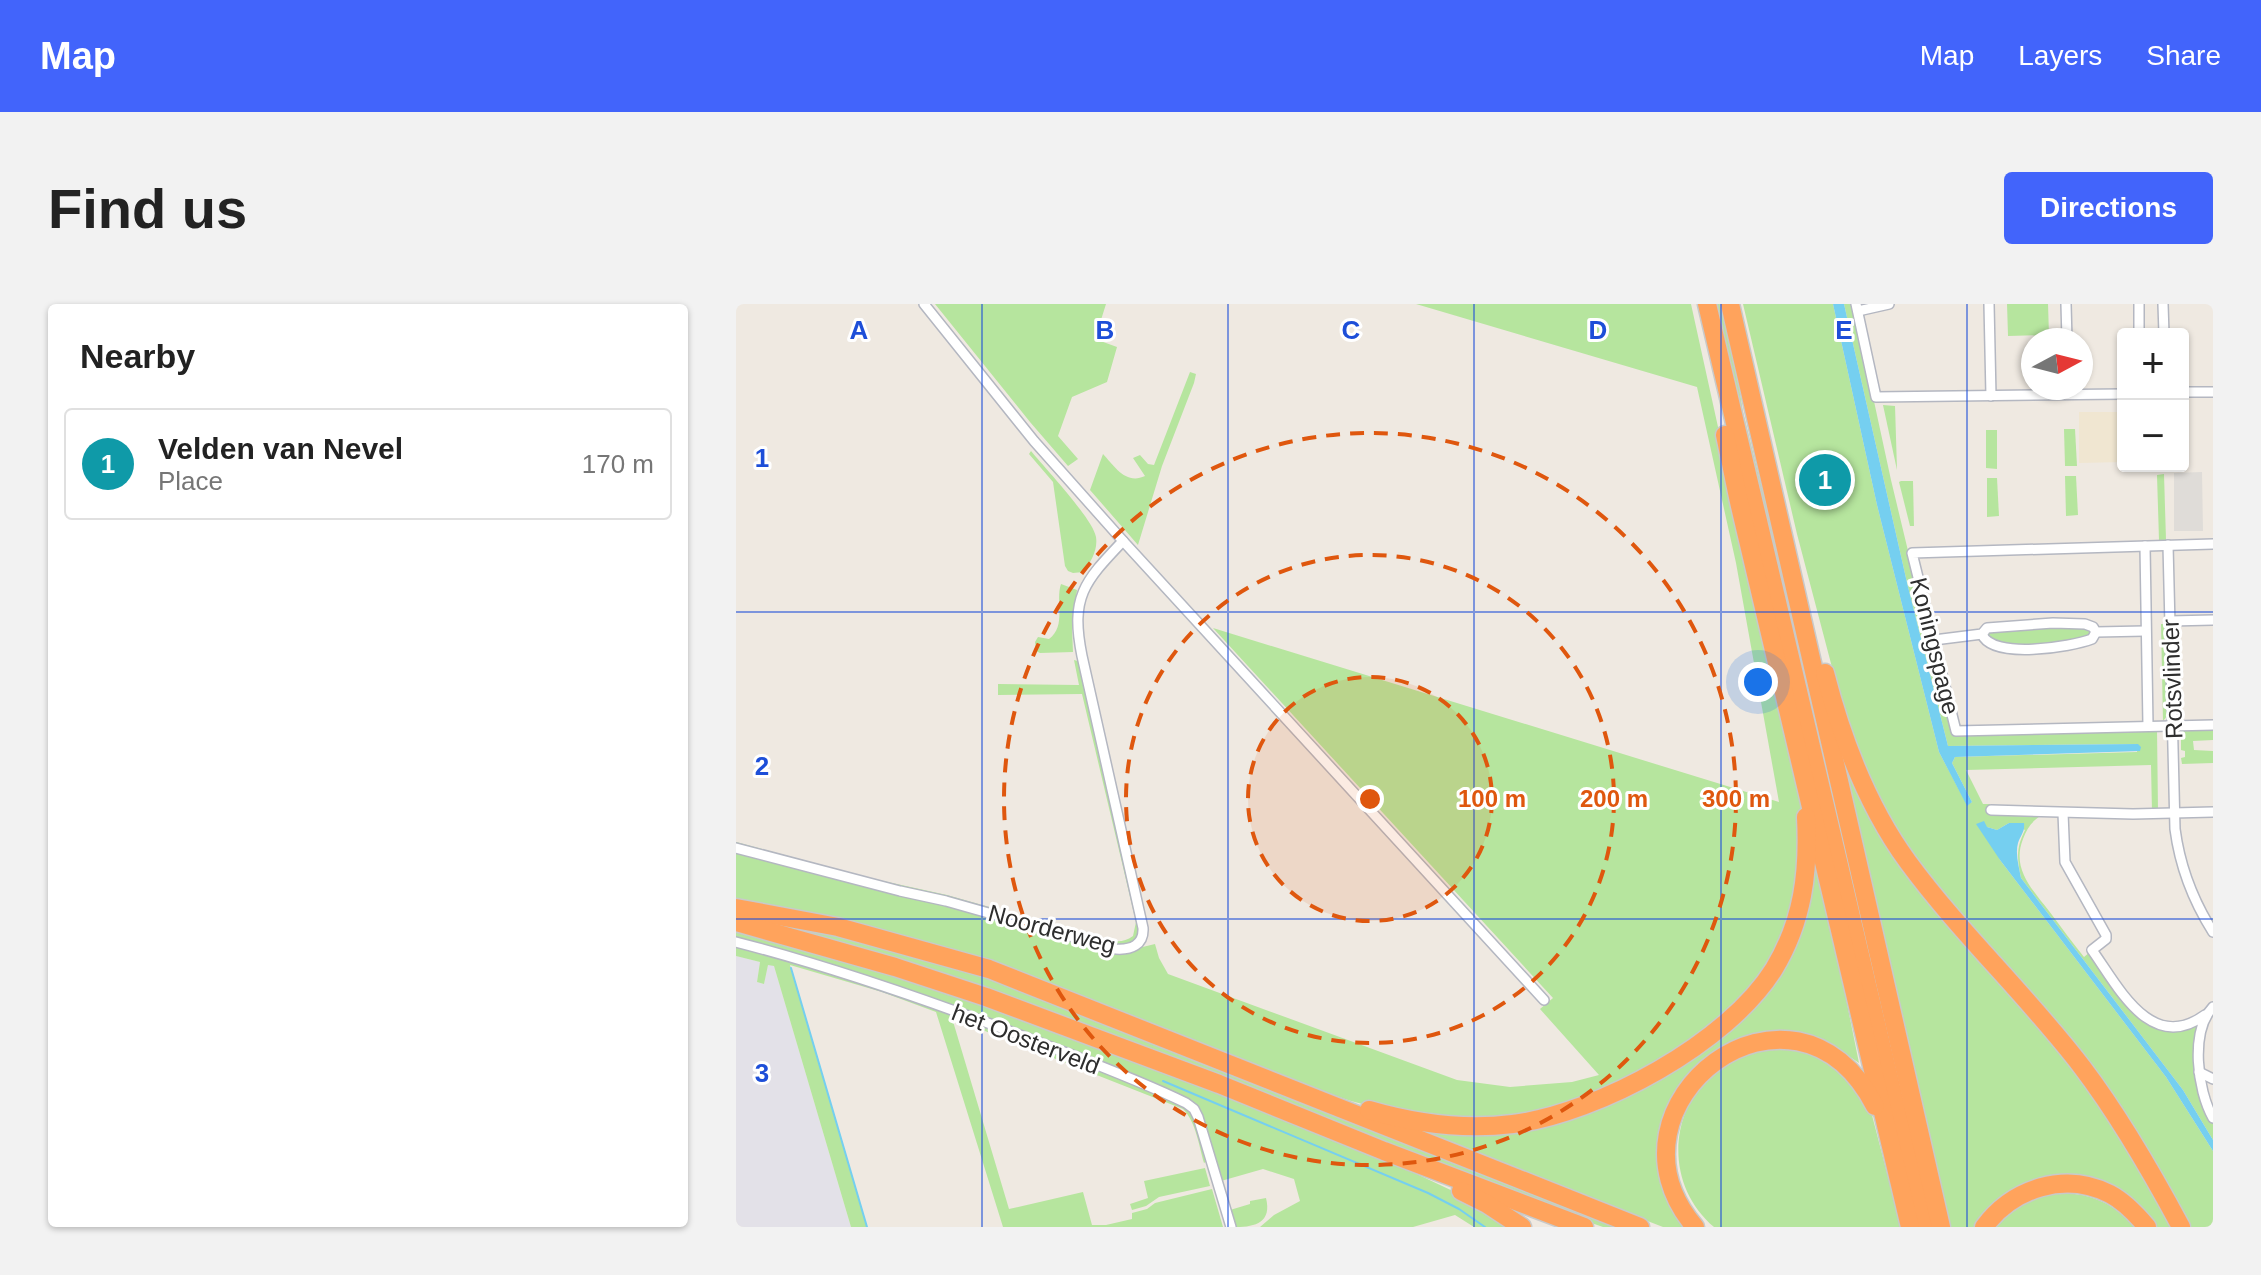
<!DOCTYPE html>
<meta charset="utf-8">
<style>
:root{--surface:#fff;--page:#f2f2f2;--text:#222;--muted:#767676;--line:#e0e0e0;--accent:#4264fb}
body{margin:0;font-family:Arial,sans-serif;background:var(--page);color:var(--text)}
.controls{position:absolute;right:24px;top:24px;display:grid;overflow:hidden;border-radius:8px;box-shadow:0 2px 6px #0004}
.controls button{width:72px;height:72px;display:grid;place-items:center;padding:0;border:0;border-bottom:2px solid var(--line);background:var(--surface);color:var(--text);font:40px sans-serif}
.compass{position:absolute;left:1285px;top:24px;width:72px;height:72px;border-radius:50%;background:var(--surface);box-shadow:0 2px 6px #0004;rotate:83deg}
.you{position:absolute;left:1022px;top:378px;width:28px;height:28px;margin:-20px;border:6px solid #fff;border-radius:50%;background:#1a73e8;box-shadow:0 0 0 12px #1a73e833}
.badge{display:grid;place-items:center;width:52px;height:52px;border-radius:50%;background:var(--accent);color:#fff;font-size:26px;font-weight:700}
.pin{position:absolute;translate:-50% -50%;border:4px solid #fff;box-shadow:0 2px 8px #0006}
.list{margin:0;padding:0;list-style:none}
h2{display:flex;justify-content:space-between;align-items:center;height:104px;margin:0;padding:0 32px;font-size:34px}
h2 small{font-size:26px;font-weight:400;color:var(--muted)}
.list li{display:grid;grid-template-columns:52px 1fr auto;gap:24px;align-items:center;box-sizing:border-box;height:112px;margin:0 16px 16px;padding:0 16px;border:2px solid var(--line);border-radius:8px}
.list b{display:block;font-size:30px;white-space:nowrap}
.list p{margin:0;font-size:26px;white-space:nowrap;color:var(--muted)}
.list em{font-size:26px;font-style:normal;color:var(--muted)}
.map{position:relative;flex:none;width:1477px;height:923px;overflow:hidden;border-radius:8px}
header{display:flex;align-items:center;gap:48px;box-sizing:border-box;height:112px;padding:0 40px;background:var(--accent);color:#fff}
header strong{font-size:38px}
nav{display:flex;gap:44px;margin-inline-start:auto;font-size:28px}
.intro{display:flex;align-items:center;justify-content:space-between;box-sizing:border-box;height:192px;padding:0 48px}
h1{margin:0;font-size:56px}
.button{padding:20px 36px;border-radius:8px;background:var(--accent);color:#fff;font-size:28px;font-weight:700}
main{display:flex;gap:48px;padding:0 48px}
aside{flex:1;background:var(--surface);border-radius:8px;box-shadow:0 2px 6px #0004}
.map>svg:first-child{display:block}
.industrial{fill:#e3e1e8}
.education{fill:#f0e6d1}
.green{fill:#b6e59e}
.plaza{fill:#dfdcd8}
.water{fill:#75cff0}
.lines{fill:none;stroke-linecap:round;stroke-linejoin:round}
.stream{stroke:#75cff0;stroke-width:2}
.street-casing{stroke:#b4b7c1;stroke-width:12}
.highway-casing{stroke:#c9c9c9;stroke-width:21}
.street{stroke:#fff;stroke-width:9}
.highway{stroke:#ffa35c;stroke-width:18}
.grid{fill:none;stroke:#1d4ed8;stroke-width:2;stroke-opacity:0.55}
.ring{fill:none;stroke:#df570e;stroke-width:4;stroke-dasharray:14 10}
.labels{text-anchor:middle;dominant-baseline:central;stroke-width:6;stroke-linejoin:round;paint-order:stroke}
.street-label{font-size:24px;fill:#2e2e2e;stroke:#fff}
.grid-label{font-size:26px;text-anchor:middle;font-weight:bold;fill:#1d4ed8;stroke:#fff;stroke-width:6;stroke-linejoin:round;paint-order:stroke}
.centre{fill:#df570e;stroke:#fff;stroke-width:4}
.ring-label{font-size:24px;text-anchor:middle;font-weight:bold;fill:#df570e;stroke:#fff;stroke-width:6;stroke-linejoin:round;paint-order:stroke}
</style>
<header>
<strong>Map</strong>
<nav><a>Map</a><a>Layers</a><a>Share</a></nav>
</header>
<div class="intro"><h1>Find us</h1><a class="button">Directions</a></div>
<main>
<aside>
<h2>Nearby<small></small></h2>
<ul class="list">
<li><span class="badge" style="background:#0f9aa8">1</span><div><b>Velden van Nevel</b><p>Place</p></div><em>170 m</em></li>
</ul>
</aside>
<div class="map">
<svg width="1477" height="923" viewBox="0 0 1477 923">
<rect width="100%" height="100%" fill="#efe9e1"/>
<!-- industrial -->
<path class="industrial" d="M0,652L24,658L21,678L28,680L32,660L38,662L115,923H0Z"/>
<!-- education -->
<path class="education" d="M1343,108H1387V158L1343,159Z"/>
<!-- green -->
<g class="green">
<path d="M199,0H370L359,35L381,43L371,78L336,93L322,132L342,155L332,162L294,118Z"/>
<path d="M680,0H955L1062,487L1070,534L1061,596L1035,657L1015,686L961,732L905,767L850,792L799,808L762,814L715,817L645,805L615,797L549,775L269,666L0,601V546L209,599L386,648L419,640L423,654L432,670L721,776L774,783L836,778L863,771L804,705L817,694L477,324L1043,498L1000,259L961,83Z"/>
<path d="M976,0H986L1001,69L1007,108L1067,350L1182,864Z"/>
<path d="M1007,0H1097L1141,201L1203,448L1231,501L1236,498L1216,459L1219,453L1401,448L1402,440L1212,442L1172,283L1108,0H1117L1155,176L1216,430L1421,425L1422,507L1416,508L1415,461L1230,466L1247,500H1254V508L1306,511C1296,517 1291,524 1287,535C1275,565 1297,586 1313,607C1325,623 1336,638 1348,653L1354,648C1371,671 1399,724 1429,726C1439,727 1451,722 1461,720L1464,723L1466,799L1477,820V836L1447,786L1285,574C1281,554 1280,544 1289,526L1273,519L1261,526L1251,523L1264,556L1430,773L1477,847V923H1451L1409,846L1182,558L1145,498L1123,452L1103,390L1061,230Z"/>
<path d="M1271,0H1312L1313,31L1272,32Z"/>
<path d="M454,68L460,70L458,79L426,162L402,241L354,186L367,150C379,163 390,181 409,172L397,154L404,151L412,160L418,161Z"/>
<path d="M1147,101L1159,102L1161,166Z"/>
<path d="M1328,125H1339L1341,162H1329Z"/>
<path d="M1250,126H1261V165L1250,164Z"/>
<path d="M295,147C309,164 357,215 360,233C362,246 355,258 347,268L337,269L332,267L329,262L317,178L293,150Z"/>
<path d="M1428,170L1430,236H1423L1421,171Z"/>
<path d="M1329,172H1340L1342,211L1330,212Z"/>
<path d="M1251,174H1261L1263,212L1251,213Z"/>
<path d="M1165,177H1177L1178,222H1174L1163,178Z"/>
<path d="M325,280L341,286L336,325L337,348L304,349L300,347L299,338L302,333L313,335C331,322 319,297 325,280Z"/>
<path d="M1425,320H1429L1432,411L1427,417Z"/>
<path d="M1302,322L1350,324L1355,329L1354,332C1317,344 1291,343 1254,337L1250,328Z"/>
<path d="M338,356L345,358L404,627L402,635L388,643L0,542V538L138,575L211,591L361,634C375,636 385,641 397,632L400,618L346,390L262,391V380L343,381Z"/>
<path d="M1099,417L1127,488L1357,785L1439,923H1416L1336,875L1242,923H1214Z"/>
<path d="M1477,424V436L1457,437L1458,446L1477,447V459L1446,460L1445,454L1449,453V447L1445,446V426Z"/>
<path d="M1081,551L1123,759L1092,738L1070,731L1045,728L1004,734L985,743L967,756L950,776L927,845L956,923H927L640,812L801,820L994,724L1072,603Z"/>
<path d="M39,613L247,668L900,923H867L757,885L42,626Z"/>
<path d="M0,621L247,696L668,864L721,889L777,923H738L719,911L677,923H524L538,911L564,897L558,875L527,865L485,877L463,809L338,749L0,636Z"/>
<path d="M0,641L84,664L244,718L449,801L457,808L471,857L468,859C463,842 460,818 447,805L216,714L273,905L347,888L356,921H370L396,915V909L411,905L419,899L476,885L487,923H267L200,708L146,688L54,661L131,923H115L38,662L32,661L28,680L21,678L24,658L0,652Z"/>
<path d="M1026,743L1075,746L1130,788L1165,923H978C932,884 931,816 972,773C983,761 1011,751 1026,743Z"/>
<path d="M469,864L474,882L423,893L410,902L396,906L394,900L412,894L408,877Z"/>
<path d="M1323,889C1356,889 1378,900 1400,923H1256C1279,902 1292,895 1323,889Z"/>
<path d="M530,894C536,918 520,923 500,923L494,906L514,900V897Z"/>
</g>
<!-- plaza -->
<path class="plaza" d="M1466,168L1467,227H1438V169Z"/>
<!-- water -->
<g class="water">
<path d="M1097,0H1108L1172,283L1212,442L1402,440L1405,443L1404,447L1219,453L1216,459L1236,498L1231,502L1203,448L1141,201Z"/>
<path d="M1248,517L1251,523L1261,526L1273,519H1288C1289,528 1285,530 1282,539C1279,550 1283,563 1285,574L1447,786L1477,836V847L1430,773L1264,556L1240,520Z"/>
</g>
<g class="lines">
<!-- stream -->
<g class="stream">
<path d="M55,664L131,923"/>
<path d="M427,777L692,889L723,905L749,923"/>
</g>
<defs>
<g id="street">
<path d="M1120,0L1140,93L1387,90"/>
<path d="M1253,0L1255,92"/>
<path d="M1330,0L1331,36"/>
<path d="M1403,0V30"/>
<path d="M1427,0L1428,30"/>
<path d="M1122,7L1153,0"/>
<path d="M1447,88H1477"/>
<path d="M387,237L808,696"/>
<path d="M1477,240L1176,249L1220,427L1477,421"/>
<path d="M1432,241L1439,525C1444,563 1456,595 1477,628"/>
<path d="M1409,242L1412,422"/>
<path d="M1434,317L1477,316"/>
<path d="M1246,330C1256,356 1335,343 1356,335L1360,328"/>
<path d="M1198,336L1246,330L1251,324L1317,319L1349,320L1357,323L1360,328L1409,327"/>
<path d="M1255,506L1397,510L1477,508"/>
<path d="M1327,509L1329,558L1370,631V635L1356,646C1383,684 1415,750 1469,711"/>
<path d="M0,544L164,587L210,597L380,645C395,646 408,641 407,624L346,352C334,293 348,278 387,237L298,137L188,0"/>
<path d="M0,638C101,664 200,699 297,736C348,756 401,775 450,799L458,805L462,813L495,923"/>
<path d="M1477,703C1454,727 1461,786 1477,814"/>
<path d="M1463,768L1477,775"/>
</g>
<g id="highway">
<path d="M971,0L1188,923"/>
<path d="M994,0L1205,923"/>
<path d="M989,131L1003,198L1174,923"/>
<path d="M1089,369C1106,435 1131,502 1172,558C1225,630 1291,691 1346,763C1384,813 1415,867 1445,923"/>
<path d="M0,604L102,623L253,665L904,923"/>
<path d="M0,618L159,663L250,693L483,780L648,847L848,923"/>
<path d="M633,806C681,820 728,826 777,820C863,809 992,739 1038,665C1067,617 1073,568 1070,513"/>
<path d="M725,887L751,900L786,923"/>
<path d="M959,923C855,800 1058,645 1139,802"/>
<path d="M1248,923C1277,884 1329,867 1374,890C1389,898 1401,911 1411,923"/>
</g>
</defs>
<!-- street casing -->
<use href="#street" class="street-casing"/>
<!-- highway casing -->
<use href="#highway" class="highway-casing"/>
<!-- street -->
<use href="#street" class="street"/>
<!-- highway -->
<use href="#highway" class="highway"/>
</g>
<!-- grid -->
<path class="grid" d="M246,0V923M492,0V923M738,0V923M985,0V923M1231,0V923M0,308H1477M0,615H1477"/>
<!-- distance rings -->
<circle cx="634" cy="495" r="122" fill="#df570e" fill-opacity=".12"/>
<g class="ring">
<circle cx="634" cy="495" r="122"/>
<circle cx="634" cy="495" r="244"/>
<circle cx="634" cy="495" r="366"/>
</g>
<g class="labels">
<!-- street labels -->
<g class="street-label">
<text transform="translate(1199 342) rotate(76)">Koningspage</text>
<text transform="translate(1436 375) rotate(-92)">Rotsvlinder</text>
<text transform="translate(316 625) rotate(15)">Noorderweg</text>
<text transform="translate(290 735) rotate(21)">het Oosterveld</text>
</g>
</g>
<g class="grid-label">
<text x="123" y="35">A</text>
<text x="369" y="35">B</text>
<text x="615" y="35">C</text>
<text x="862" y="35">D</text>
<text x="1108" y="35">E</text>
<text x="26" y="163">1</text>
<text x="26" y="471">2</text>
<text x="26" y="778">3</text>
</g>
<circle cx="634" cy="495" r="12" class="centre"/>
<g class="ring-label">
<text x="756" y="503">100 m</text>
<text x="878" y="503">200 m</text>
<text x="1000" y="503">300 m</text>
</g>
</svg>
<div class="controls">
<button>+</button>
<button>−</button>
</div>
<svg class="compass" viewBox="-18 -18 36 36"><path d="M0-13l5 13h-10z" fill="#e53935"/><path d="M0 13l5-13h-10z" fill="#767676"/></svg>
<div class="you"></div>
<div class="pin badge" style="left:1089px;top:176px;background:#0f9aa8">1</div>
</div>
</main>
